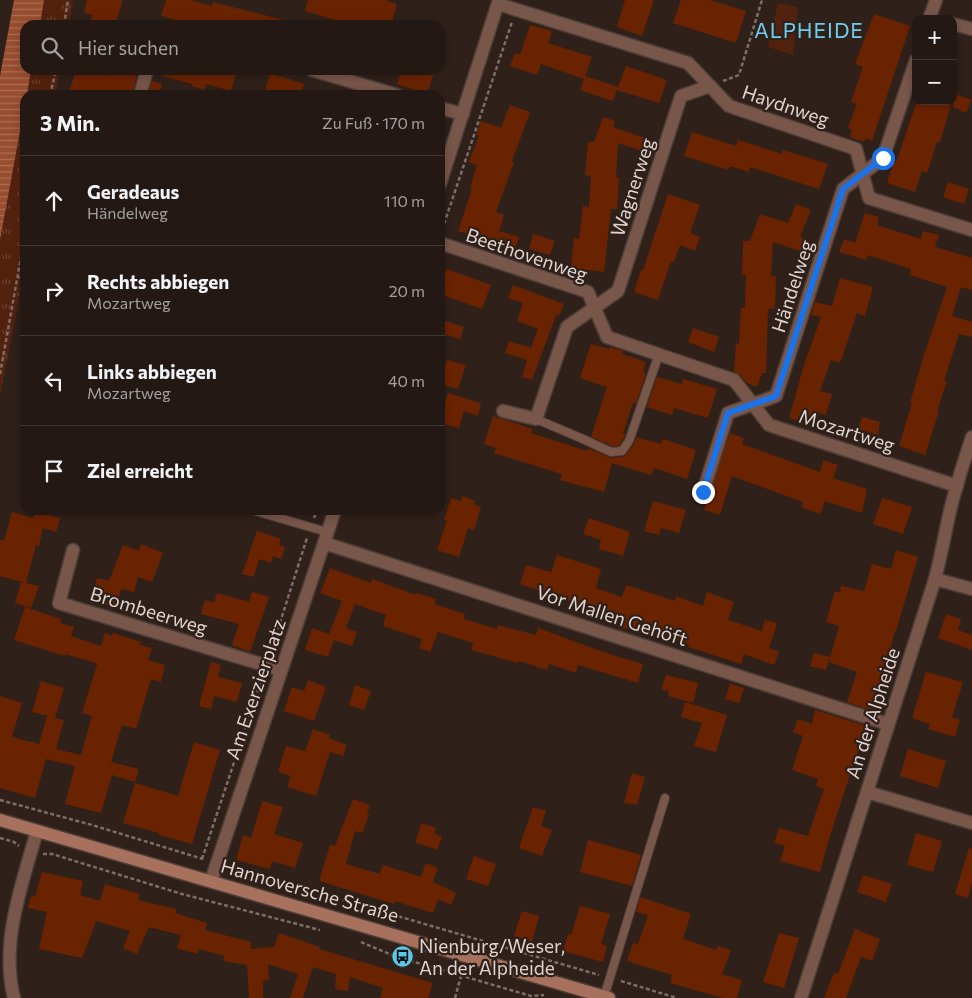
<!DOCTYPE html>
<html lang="de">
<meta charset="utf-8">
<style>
:root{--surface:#241814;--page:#302522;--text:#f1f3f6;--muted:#a3a0a0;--line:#413734}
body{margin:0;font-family:Commissioner,sans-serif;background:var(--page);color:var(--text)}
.controls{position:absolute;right:15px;top:15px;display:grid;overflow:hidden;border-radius:10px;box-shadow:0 2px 8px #0003}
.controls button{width:45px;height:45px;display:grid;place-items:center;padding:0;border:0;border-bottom:1px solid var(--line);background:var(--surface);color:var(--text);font:25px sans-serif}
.stop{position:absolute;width:15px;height:15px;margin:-11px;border:4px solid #1a73e8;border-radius:50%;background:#fff}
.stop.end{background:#1a73e8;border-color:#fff;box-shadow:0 1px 5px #0008}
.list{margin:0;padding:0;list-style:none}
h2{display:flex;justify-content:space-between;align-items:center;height:65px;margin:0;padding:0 20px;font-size:21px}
h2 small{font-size:16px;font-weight:400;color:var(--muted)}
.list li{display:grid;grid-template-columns:32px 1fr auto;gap:15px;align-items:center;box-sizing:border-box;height:90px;padding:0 20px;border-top:1px solid var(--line)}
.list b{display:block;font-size:19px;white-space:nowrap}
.list p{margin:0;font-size:16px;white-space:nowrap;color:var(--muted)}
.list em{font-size:16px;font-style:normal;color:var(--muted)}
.icon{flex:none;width:28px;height:28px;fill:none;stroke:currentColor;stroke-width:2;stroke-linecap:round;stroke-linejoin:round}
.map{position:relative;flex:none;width:972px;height:998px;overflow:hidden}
.search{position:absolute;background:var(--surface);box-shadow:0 2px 8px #0003;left:20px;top:20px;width:425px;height:55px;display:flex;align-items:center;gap:12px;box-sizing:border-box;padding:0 18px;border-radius:15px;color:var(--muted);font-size:19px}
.panel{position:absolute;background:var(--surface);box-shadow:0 2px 8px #0003;left:20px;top:90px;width:425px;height:425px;border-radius:15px}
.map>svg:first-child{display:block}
.grass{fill:url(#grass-tufts)}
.pitch{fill:#53220e}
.water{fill:url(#water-rules)}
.building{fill:#6a2301}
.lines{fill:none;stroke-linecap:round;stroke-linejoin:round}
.lane-casing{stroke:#4c3d37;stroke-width:10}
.street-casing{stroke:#4c3d37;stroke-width:15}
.secondary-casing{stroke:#4c3d37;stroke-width:15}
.path{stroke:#7c6e69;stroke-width:2.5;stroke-dasharray:4 2.5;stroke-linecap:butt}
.lane{stroke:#78564a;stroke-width:8}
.street{stroke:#78564a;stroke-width:12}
.secondary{stroke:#a7715d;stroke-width:12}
.route{stroke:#1a73e8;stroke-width:6}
.labels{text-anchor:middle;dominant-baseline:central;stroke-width:4.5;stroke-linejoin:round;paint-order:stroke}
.street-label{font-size:19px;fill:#dfd4d0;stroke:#30201a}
.poi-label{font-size:19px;fill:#dfd4d0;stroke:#30201a;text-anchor:start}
.quarter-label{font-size:21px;letter-spacing:1px;fill:#6ecdec;stroke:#30201a}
</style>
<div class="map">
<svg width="972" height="998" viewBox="0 0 972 998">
<defs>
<pattern id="grass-tufts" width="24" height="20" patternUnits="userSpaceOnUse" patternTransform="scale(1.25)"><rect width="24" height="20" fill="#53220e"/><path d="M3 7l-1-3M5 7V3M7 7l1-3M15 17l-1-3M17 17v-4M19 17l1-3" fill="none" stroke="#6b4130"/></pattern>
<pattern id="water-rules" width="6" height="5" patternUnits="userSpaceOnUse" patternTransform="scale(1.25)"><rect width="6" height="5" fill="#984d2f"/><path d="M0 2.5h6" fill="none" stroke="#ab6e56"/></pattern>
</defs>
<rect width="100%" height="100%" fill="#30201a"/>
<!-- grass -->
<g class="grass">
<path d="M44,0H73L69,25H40Z"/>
<path d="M31,70H60L55,95H27Z"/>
<path d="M25,104V266L0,397V240Z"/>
</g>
<!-- pitch -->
<path class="pitch" d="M778,3L798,7L793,55L768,47Z"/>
<!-- water -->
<path class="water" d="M14,0H44L40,25H25V70H31L27,95H25V104L0,240V76Z"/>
<!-- building -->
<g class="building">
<path d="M87,0H123L115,25H90L92,15L84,12Z"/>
<path d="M166,0H191L212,6L213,2L288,21V25H194L161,16Z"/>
<path d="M308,0H385L397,4L391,25H334L335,20L305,11Z"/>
<path d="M625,0H654L642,36L617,27Z"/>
<path d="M681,0H710L746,11L736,43L673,23Z"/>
<path d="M874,14L910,26L872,141L866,138L864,142L850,137L852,130L848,128L857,104L851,102L863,67L855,64Z"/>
<path d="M530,25L552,31L548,43L592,57L585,76L618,87L626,66L667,80L659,103L617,90L613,101L580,90L584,79L541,64L537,75L510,66L515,53L520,55Z"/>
<path d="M76,70H92L112,76L114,70H133L132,74L137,76L132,95H68Z"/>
<path d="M155,70H237L231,91L206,84L205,90L192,86V84L155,74Z"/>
<path d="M402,70H435L427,94L397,84Z"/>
<path d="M270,73L304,84L301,95H264Z"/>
<path d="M152,81L162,84L159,95H148Z"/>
<path d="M953,93L971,100L966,113L953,107Z"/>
<path d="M917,101H952L940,142H937L927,173L922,171L915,192L887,183L894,162L896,163Z"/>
<path d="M510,105L530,112L512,161L514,162L496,212L504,215L499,231L519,237L515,249L458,231L472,189L470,188L477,165L469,162L479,136L476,135L481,121L501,128Z"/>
<path d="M603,117L615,121L613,127L647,139L642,151L618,143L616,177L619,178L617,209H611L604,272L571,268L574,238L579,239L583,206L589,207L591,176L585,175L588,142H594Z"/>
<path d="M692,132L736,146L738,140L782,154L783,150L828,164L819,189L750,167L749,172L730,166L728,170L684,156Z"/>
<path d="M948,182L969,189L964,204L943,197Z"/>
<path d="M668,194L700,205L690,233L700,237L695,251L680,245L674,262L671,261L658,300L634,292L641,270H643Z"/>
<path d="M796,204L811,210L800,237L807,239L803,252L773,242L771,276H776L775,309H768L766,373H762L757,387L747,383L740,375L734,372L736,343L739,344L741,308H745L746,275H742L743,241H750L760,214L788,223Z"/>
<path d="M865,213L879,217L877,225L921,239L923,231L939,235L935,247L972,258V290L961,287L952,316L972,322V337L959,334L944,381H947L937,411H939L925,455L899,446L912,403H910L923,358L947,287L910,275L911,269L868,255L866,260L839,252L844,239L855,243Z"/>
<path d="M533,234L555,241L550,255L529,249Z"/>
<path d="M447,269L491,285L482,309L440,294V275L444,276Z"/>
<path d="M840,278L873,287L865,316L857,313L840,363L831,360L820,391L832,394L826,415L814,411L810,425L789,418L804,365L821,317L811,315L815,302L832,306Z"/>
<path d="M513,285L564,304L559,316L556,315L532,380L522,377L527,360L505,353L509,341L531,348L538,329L517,321L523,303L508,298Z"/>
<path d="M440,319L464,327L460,339L440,333Z"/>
<path d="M693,328L719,337L714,352L688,342Z"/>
<path d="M591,344L609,349L610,347L623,351L622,354L646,362L643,372L646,373L636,404L633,403L623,433L626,434L619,446H612L591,437L607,387L580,378Z"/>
<path d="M447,360L466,365L458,389L440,384Z"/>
<path d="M657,377L681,384L683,379L717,389L708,418L674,408L672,415L647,407Z"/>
<path d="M448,393L481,403L478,416L464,411L459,428L440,423Z"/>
<path d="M493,416L533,429L531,433L587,451L588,448L611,458L625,456L634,444L636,437L661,444L663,439L696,450L687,479L654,468L651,475L612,463L604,492L560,480L562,474L494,453L496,448L484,444Z"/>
<path d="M862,417L880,422L878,435L858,429Z"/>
<path d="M730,433L744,438L742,444L820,472L823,460L838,465L833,478L867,489L862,513L825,501L820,514L801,507L803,502L732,476L720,515L704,510Z"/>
<path d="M463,496L475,501L474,504L481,507L474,530L468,528L459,557L437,550L447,521L444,520L451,498L461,501Z"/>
<path d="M882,498L912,507L903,534L873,524Z"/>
<path d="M653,501L686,510L679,533L661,528L659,535L644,531Z"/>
<path d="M35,511L60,518L56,532L43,528L39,546L36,545L26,583L0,576V540L4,541L12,512L33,518Z"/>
<path d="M589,518L630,532L623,556L599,549L601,540L583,534Z"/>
<path d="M257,531L281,539L279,545L285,547L281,559L273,556L271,563L259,559L254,577L242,574Z"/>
<path d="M141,544L163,553L152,582L138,577L134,592L121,589L116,608L90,600L97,578L109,581L123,545L139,551Z"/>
<path d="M896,550L918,557L896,631H895L882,679L871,710L847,702L857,672L829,662L839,626L826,622L835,591L840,593L841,586L864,591L872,564L891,569Z"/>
<path d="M557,555L601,569L596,588L622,597L626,585L675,601L676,596L703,606L707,592L734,602L728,620L762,631L765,620L777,623L769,648L779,652L774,665L744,654L741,664L688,647L689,644L644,630L643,634L621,627L623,620L520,584L526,565L551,572Z"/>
<path d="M330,568L371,583L372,579L416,595L417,593L436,599L434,604L465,614L464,619L497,629L498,625L536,635L538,628L609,654L643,664L638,683L578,665L576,673L549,664L547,670L519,661L518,663L471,650L473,643L438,632L430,652L419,648L422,639L383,626L386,615L355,604L346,628L357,632L352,646L334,640L328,657L305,650L312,628L329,634L342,601L320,593Z"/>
<path d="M21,582L39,586L31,608L15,603Z"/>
<path d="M252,592L269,597L250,652L232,645L239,624L201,614L205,600L214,603L217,593L249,602Z"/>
<path d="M25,607L61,619L60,623L74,627L71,636L101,646L105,633L112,636L113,633L141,642L140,645L152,648L148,660L165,665L161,682L151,679L136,729L122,725L111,762L139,769L135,782L112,775L101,813L65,804L75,766L46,759L35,798L0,788V696L22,703L12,737L39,744L47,716L55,718L32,712L41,681L64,688L55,718L64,720L56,749L81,755L92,716L82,713L97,665L96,663L65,654V656L14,640Z"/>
<path d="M946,614L961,619L958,630L972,635V650L938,638Z"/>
<path d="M814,653L830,657L826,670L810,666Z"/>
<path d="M211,662L221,665L218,677L242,683L237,702L214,696L211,709L199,706Z"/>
<path d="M926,672L963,682L952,717L960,720L955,737L928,729L930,724L912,718Z"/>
<path d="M666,675L698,683L693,703L668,696L669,691L661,689Z"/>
<path d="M308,680L326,687L314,721L284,711L292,687L304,691Z"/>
<path d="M730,684L744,688L739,703L725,699Z"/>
<path d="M355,685L371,691L364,710L349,705Z"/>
<path d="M685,702L727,715L716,752L694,746L702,723L681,717Z"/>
<path d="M815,710L866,726L828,842L820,872L780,861L785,846L774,843L779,828L808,836L824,789L816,786L818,779L792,770L803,736L793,732L798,719L812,724Z"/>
<path d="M313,729L330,735L329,738L347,745L343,756L330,752L316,796L287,787L291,776L278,772L286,746L305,751Z"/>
<path d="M194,742L220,750L192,844L159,835V833L123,823L135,783L178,796Z"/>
<path d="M908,749L946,761L938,788L900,776Z"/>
<path d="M632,773L645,777L637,805L624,803Z"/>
<path d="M353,799L370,805L367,814L369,815L362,833L355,831L346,864L380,874L383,865L421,877L426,863L438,868L433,882L456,893L451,905L438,899L433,913L394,901V904L319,881L330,845L335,846Z"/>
<path d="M262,801L283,807L274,834L303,843L295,868L272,861L270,869L236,860L243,835L251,838Z"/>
<path d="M533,807L546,811L541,826L552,830L542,856L519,848Z"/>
<path d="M422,823L436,828L434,833L442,837L437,850L415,842Z"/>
<path d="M916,833L942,841L933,872L907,865Z"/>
<path d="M588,840L641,855L632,886L580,872Z"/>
<path d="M969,848L972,849V884L968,898L955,894Z"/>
<path d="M474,856L496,864L488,886L466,879Z"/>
<path d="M42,872L83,881L80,895L100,901L105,884L140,894L138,900L176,909L175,913L207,923L205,930L251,942V949L274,947L279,933L320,947L319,949L433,983L428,998H380L383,988L350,977L348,991L335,989L336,974L313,967L303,998H290L298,974L268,964L269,980L263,981V998H249L247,965L223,961L224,956L199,949L197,954L177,948L181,935L149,927L137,954L123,948L130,931L96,921L82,958L39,949L47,912L28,908L31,896L35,897Z"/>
<path d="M863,875L892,884L886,902L857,892Z"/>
<path d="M640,897L691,914L683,939L716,950L718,946L731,950L722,974L742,980L737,998H723L670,983L672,975L627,961L633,943L638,944L648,915L636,912Z"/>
<path d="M580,906L610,914L601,944L607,946L603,962L563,951L568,934L571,935Z"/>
<path d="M522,911L539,916L532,942L514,936Z"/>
<path d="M855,929L880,939L872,961L861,957L846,998H824L834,973L838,974Z"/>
<path d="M779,933L799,938L784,988L763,982Z"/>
</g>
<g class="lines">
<defs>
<g id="lane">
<path d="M536,419L583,439L611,452L622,451L629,441L659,354"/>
<path d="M252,510L327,532"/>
<path d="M604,997L665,798"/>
</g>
<g id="street">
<path d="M498,4L688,63L729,106L856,149L869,198L972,230"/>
<path d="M929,19L936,0"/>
<path d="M953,24L972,29"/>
<path d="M312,70L397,95"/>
<path d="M140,95L147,70"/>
<path d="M440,108L463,114"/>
<path d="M440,184L499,0"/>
<path d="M440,243L588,292L607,337L734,380L769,425L957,486"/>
<path d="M503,411L536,419L567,327L618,291L681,96L710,86"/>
<path d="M703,492L728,413L776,396L843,189L883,158L916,60"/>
<path d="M324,543L888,724"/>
<path d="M73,550L59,603L281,670"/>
<path d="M935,579L972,589"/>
<path d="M867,792L972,823"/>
<path d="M211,881L335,510"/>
<path d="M14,998C0,943 22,884 37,831"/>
<path d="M801,998L935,579C941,556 945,533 950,511C956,486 964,461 972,437"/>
</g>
<path id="secondary" d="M0,820L609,998"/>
</defs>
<!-- lane casing -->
<use href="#lane" class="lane-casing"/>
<!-- street casing -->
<use href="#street" class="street-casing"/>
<!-- secondary casing -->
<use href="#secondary" class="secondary-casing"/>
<!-- path -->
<g class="path">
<path d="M64,25L68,0"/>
<path d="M723,81L739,75L762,0"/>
<path d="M50,95L56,70"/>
<path d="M442,230L512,22"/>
<path d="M18,277L25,279"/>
<path d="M0,374L25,235"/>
<path d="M314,518L317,510"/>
<path d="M270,654L307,538"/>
<path d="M0,800L92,825L203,859"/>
<path d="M0,838L14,842L19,846"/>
<path d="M43,854H52L182,894L320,930"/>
<path d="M202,859L262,678"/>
<path d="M230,867L599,975"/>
<path d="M361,942L394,956L531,996L544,995"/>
<path d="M621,981L677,998"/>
<path d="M455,998L461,976"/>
</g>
<!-- lane -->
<use href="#lane" class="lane"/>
<!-- street -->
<use href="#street" class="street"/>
<!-- secondary -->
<use href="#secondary" class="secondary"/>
</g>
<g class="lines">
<!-- route -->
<path class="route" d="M703,492L728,413L776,396L843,189L883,158"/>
</g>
<!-- icons -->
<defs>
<symbol id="bus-disc" viewBox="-11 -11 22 22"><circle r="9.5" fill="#5dc7e8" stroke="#30201a"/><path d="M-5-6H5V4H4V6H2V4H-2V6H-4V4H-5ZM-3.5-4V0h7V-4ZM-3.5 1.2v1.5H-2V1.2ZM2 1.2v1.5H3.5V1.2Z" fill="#111"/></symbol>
</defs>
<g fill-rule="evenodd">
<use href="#bus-disc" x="390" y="944" width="25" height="25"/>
</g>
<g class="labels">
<!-- street labels -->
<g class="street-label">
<text transform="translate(786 105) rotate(19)">Haydnweg</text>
<text transform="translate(632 187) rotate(-72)">Wagnerweg</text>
<text transform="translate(527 254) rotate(19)">Beethovenweg</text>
<text transform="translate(792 286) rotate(-72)">Händelweg</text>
<text transform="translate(847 430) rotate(18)">Mozartweg</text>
<text transform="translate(149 610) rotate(17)">Brombeerweg</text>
<text transform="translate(612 615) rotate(18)">Vor Mallen Gehöft</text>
<text transform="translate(255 689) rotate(-71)">Am Exerzierplatz</text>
<text transform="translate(872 713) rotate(-72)">An der Alpheide</text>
<text transform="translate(310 890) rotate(16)">Hannoversche Straße</text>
</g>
<!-- poi labels -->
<g class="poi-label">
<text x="419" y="945">Nienburg/Weser,<tspan x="419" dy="22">An der Alpheide</tspan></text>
</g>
<!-- quarter labels -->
<g class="quarter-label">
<text x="809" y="29">ALPHEIDE</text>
</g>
</g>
</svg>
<div class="controls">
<button>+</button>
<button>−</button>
</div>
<div class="stop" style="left:883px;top:158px"></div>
<div class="stop end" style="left:703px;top:492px"></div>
<div class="search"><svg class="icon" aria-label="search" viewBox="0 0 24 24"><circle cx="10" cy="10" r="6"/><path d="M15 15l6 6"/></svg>Hier suchen</div>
<section class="panel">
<h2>3 Min.<small>Zu Fuß · 170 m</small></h2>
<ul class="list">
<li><svg class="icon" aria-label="ahead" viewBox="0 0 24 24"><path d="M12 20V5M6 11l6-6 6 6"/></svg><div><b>Geradeaus</b><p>Händelweg</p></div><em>110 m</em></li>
<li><svg class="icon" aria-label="right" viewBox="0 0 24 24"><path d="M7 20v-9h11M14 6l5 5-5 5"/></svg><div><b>Rechts abbiegen</b><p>Mozartweg</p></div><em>20 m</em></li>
<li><svg class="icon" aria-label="left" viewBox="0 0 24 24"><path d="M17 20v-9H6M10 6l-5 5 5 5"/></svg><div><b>Links abbiegen</b><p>Mozartweg</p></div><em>40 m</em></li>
<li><svg class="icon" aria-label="arrive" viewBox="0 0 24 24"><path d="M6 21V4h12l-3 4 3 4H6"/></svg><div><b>Ziel erreicht</b></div></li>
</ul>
</section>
</div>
